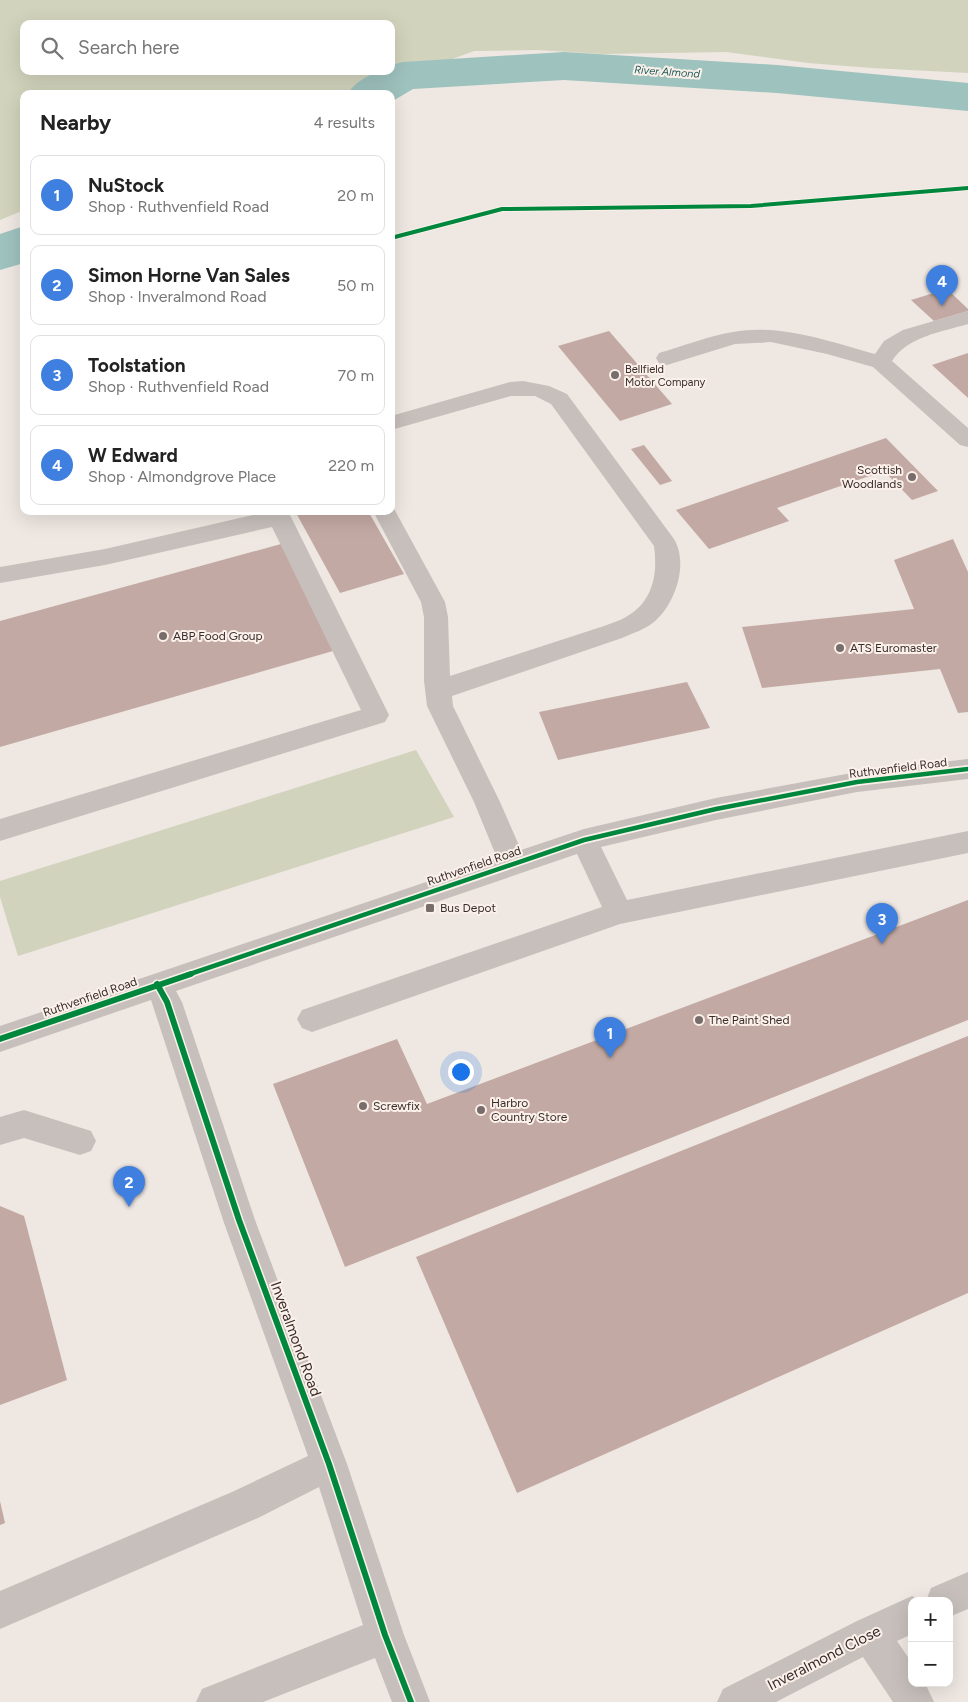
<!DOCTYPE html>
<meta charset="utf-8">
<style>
:root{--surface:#fff;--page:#f2f2f2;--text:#222;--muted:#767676;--line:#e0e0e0;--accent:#786d6a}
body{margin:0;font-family:Figtree,sans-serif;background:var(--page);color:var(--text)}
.controls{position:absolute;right:15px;bottom:15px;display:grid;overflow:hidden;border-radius:10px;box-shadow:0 5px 20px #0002}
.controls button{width:45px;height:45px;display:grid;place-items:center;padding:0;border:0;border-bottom:1px solid var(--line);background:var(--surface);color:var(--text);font:25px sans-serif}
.you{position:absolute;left:460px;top:1071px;width:18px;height:18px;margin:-12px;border:4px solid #fff;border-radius:50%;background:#1a73e8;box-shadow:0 0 0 8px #1a73e833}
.badge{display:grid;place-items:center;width:32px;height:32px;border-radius:50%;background:var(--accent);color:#fff;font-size:16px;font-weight:700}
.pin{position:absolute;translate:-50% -41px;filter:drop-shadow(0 1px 2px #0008)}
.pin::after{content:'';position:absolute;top:26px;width:18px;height:15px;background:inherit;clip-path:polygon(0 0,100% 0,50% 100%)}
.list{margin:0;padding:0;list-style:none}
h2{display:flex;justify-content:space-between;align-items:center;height:65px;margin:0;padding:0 20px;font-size:21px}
h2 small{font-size:16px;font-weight:400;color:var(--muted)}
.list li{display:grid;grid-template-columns:32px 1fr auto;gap:15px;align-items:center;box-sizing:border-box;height:80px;margin:0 10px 10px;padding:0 10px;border:1px solid var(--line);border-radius:10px}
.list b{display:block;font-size:19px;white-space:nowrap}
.list p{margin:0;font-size:16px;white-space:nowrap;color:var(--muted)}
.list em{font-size:16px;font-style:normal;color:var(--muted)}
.icon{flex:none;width:28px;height:28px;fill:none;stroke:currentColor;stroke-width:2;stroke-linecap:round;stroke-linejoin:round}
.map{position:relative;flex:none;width:968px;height:1702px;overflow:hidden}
.search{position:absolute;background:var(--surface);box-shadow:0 5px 20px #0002;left:20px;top:20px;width:375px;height:55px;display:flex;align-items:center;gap:12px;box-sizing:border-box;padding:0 18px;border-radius:10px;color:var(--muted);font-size:19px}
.panel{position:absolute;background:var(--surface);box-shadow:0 5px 20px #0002;left:20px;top:90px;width:375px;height:425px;border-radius:10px}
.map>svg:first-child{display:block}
.green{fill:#d1d3bc;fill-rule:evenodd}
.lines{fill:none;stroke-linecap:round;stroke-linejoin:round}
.river{fill:#9ec2be;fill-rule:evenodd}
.building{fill:#c3a9a3}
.minor{fill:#c7bfbb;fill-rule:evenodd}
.cycleway-far2-casing{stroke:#fbf1ea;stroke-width:6}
.cycleway-far1-casing{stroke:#fbf1ea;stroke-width:8}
.cycleway-casing{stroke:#fbf1ea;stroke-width:9}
.cycleway-far2{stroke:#00873e;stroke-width:4}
.cycleway-far1{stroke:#00873e;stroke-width:4.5}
.cycleway{stroke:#00873e;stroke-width:6}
.poi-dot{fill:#786d6a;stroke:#fbf1ea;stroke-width:2}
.labels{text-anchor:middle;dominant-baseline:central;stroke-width:4;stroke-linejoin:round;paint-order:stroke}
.far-water-label{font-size:11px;font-style:italic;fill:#1c5c5a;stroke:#fbf1ea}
.far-poi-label{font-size:11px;fill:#392c29;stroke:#fbf1ea;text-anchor:start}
.poi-label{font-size:12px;fill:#392c29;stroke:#fbf1ea;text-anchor:start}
.street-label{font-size:12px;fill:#392c29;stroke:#fbf1ea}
.near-street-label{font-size:15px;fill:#392c29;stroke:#fbf1ea}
</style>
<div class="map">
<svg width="968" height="1702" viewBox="0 0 968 1702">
<rect width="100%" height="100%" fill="#eee7e2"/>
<!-- green -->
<g class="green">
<path d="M0,0H968V73L872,68L808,63L726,52L602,54L537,50L474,51L358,94H24V210L0,220ZM24,24H391V71H24Z"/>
<path d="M416,750L454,817L18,956L0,897V881Z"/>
</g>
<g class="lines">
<!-- river -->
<g class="river">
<path d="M564,52L777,65L968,83V111L777,93L564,80L413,89L391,102V94H347C358,79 373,71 391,71V65L403,62Z"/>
<path d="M24,226V263L0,270V234Z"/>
</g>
</g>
<!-- building -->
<g class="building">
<path d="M947,289L968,309V311L934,321L911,300Z"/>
<path d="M609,331L672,404L620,421L558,346Z"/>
<path d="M968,353V398L932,365Z"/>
<path d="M886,438L938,491L912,500L884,471L777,508L789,521L709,549L676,510Z"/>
<path d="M644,445L672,481L660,485L631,449Z"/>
<path d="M295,511H368L404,574L340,593Z"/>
<path d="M953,539L968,572V712L958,713L940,669L762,688L742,627L914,609L894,560Z"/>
<path d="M281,544L333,651L0,747V621Z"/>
<path d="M687,682L710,728L558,760L539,712Z"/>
<path d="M968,900V1020L345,1267L273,1084L397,1039L427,1104Z"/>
<path d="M968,1036V1293L517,1493L416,1257Z"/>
<path d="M0,1206L24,1216L67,1380L0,1405Z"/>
<path d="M0,1501L5,1523L0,1525Z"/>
</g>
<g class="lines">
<!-- minor -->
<g class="minor">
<path d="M968,311V324C942,332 908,336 892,361L968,428V447L960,445L873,367L827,354L771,342L735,344L667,365L659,363L656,358L659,353C684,346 708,336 733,332C780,323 831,342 875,354L884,341L903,330Z"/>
<path d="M523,381L549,386L567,394L674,539C689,564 675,605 654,622C644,630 633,633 622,638L452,696L453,706L500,802L521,850L584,829L716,798L857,772L968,759V779L857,792L716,820L601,847L627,900L968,831V853L620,924L312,1032L302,1028L297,1019L302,1010L602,907L577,854L176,991L182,1002L255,1220L347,1464L404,1635L430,1702H392L375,1658L263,1702H196L202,1689L363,1625L319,1487L258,1518L0,1629V1591L232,1492L308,1456L223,1220L151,1000L0,1052V1026L497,858L474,802L427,706L424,681V617L421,602L373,511H391L392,505L445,602L448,617L450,676L604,626C611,623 619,621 626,617C653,602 658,574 654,546L551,404L535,396H511L391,430V416L510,382Z"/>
<path d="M270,511H287L291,517L389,715L385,722L0,841V819L361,710L272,527L105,565L0,583V567L105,549Z"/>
<path d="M24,1110L91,1131L96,1141L91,1151L80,1155L24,1138L0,1145V1117Z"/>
<path d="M968,1572V1609L949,1617V1601H926L931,1588Z"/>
<path d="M912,1596L922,1601H912V1634L897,1641L912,1663V1683H925L934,1702H893L863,1657L776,1702H717L723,1689L857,1621Z"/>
</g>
<defs>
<path id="cycleway-far2" d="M391,238L502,209L751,206L968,188"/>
<path id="cycleway-far1" d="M187,975L584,840L716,809L857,782L968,769"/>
<g id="cycleway">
<path d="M157,984L167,1002L239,1220L329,1464L385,1635L411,1702"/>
<path d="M0,1039L191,974"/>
</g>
</defs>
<!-- cycleway-far2 casing -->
<use href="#cycleway-far2" class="cycleway-far2-casing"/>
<!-- cycleway-far1 casing -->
<use href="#cycleway-far1" class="cycleway-far1-casing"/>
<!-- cycleway casing -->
<use href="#cycleway" class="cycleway-casing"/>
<!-- cycleway-far2 -->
<use href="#cycleway-far2" class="cycleway-far2"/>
<!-- cycleway-far1 -->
<use href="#cycleway-far1" class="cycleway-far1"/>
<!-- cycleway -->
<use href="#cycleway" class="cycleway"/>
</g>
<!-- markers -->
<g class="poi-dot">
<circle cx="615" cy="375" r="5"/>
<circle cx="912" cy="477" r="5"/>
<circle cx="163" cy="636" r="5"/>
<circle cx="840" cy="648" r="5"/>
<rect x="425" y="903" width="10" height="10" rx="2.5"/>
<circle cx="699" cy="1020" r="5"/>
<circle cx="363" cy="1106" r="5"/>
<circle cx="481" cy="1110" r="5"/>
</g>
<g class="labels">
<!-- far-water labels -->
<g class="far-water-label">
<text transform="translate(667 72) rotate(4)">River Almond</text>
</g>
<!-- far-poi labels -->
<g class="far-poi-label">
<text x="625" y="369">Bellfield<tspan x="625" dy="13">Motor Company</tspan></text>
</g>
<!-- poi labels -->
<g class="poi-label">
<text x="902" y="470" text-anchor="end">Scottish<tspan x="902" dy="14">Woodlands</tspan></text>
<text x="173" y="636">ABP Food Group</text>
<text x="850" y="648">ATS Euromaster</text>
<text x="440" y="908">Bus Depot</text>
<text x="709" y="1020">The Paint Shed</text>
<text x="491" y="1103">Harbro<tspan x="491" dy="14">Country Store</tspan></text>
<text x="373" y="1106">Screwfix</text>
</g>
<!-- street labels -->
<g class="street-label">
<text transform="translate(898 768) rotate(-7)">Ruthvenfield Road</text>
<text transform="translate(474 866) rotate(-19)">Ruthvenfield Road</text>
<text transform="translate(90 997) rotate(-19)">Ruthvenfield Road</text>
</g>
<!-- near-street labels -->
<g class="near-street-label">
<text transform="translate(296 1339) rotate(70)">Inveralmond Road</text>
<text transform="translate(824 1658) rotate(-27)">Inveralmond Close</text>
</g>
</g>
</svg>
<div class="controls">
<button>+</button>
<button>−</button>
</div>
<div class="you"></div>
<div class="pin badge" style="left:610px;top:1058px;background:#3f7fe0">1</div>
<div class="pin badge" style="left:129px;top:1207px;background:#3f7fe0">2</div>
<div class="pin badge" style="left:882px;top:944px;background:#3f7fe0">3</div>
<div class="pin badge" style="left:942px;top:306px;background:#3f7fe0">4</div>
<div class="search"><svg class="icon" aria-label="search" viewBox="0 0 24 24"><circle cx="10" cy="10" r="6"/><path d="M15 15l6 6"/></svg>Search here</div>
<section class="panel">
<h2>Nearby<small>4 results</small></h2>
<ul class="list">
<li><span class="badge" style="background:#3f7fe0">1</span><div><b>NuStock</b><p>Shop · Ruthvenfield Road</p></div><em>20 m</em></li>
<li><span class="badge" style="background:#3f7fe0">2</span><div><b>Simon Horne Van Sales</b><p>Shop · Inveralmond Road</p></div><em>50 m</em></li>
<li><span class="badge" style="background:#3f7fe0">3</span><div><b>Toolstation</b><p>Shop · Ruthvenfield Road</p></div><em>70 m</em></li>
<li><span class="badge" style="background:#3f7fe0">4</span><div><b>W Edward</b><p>Shop · Almondgrove Place</p></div><em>220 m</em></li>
</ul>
</section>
</div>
